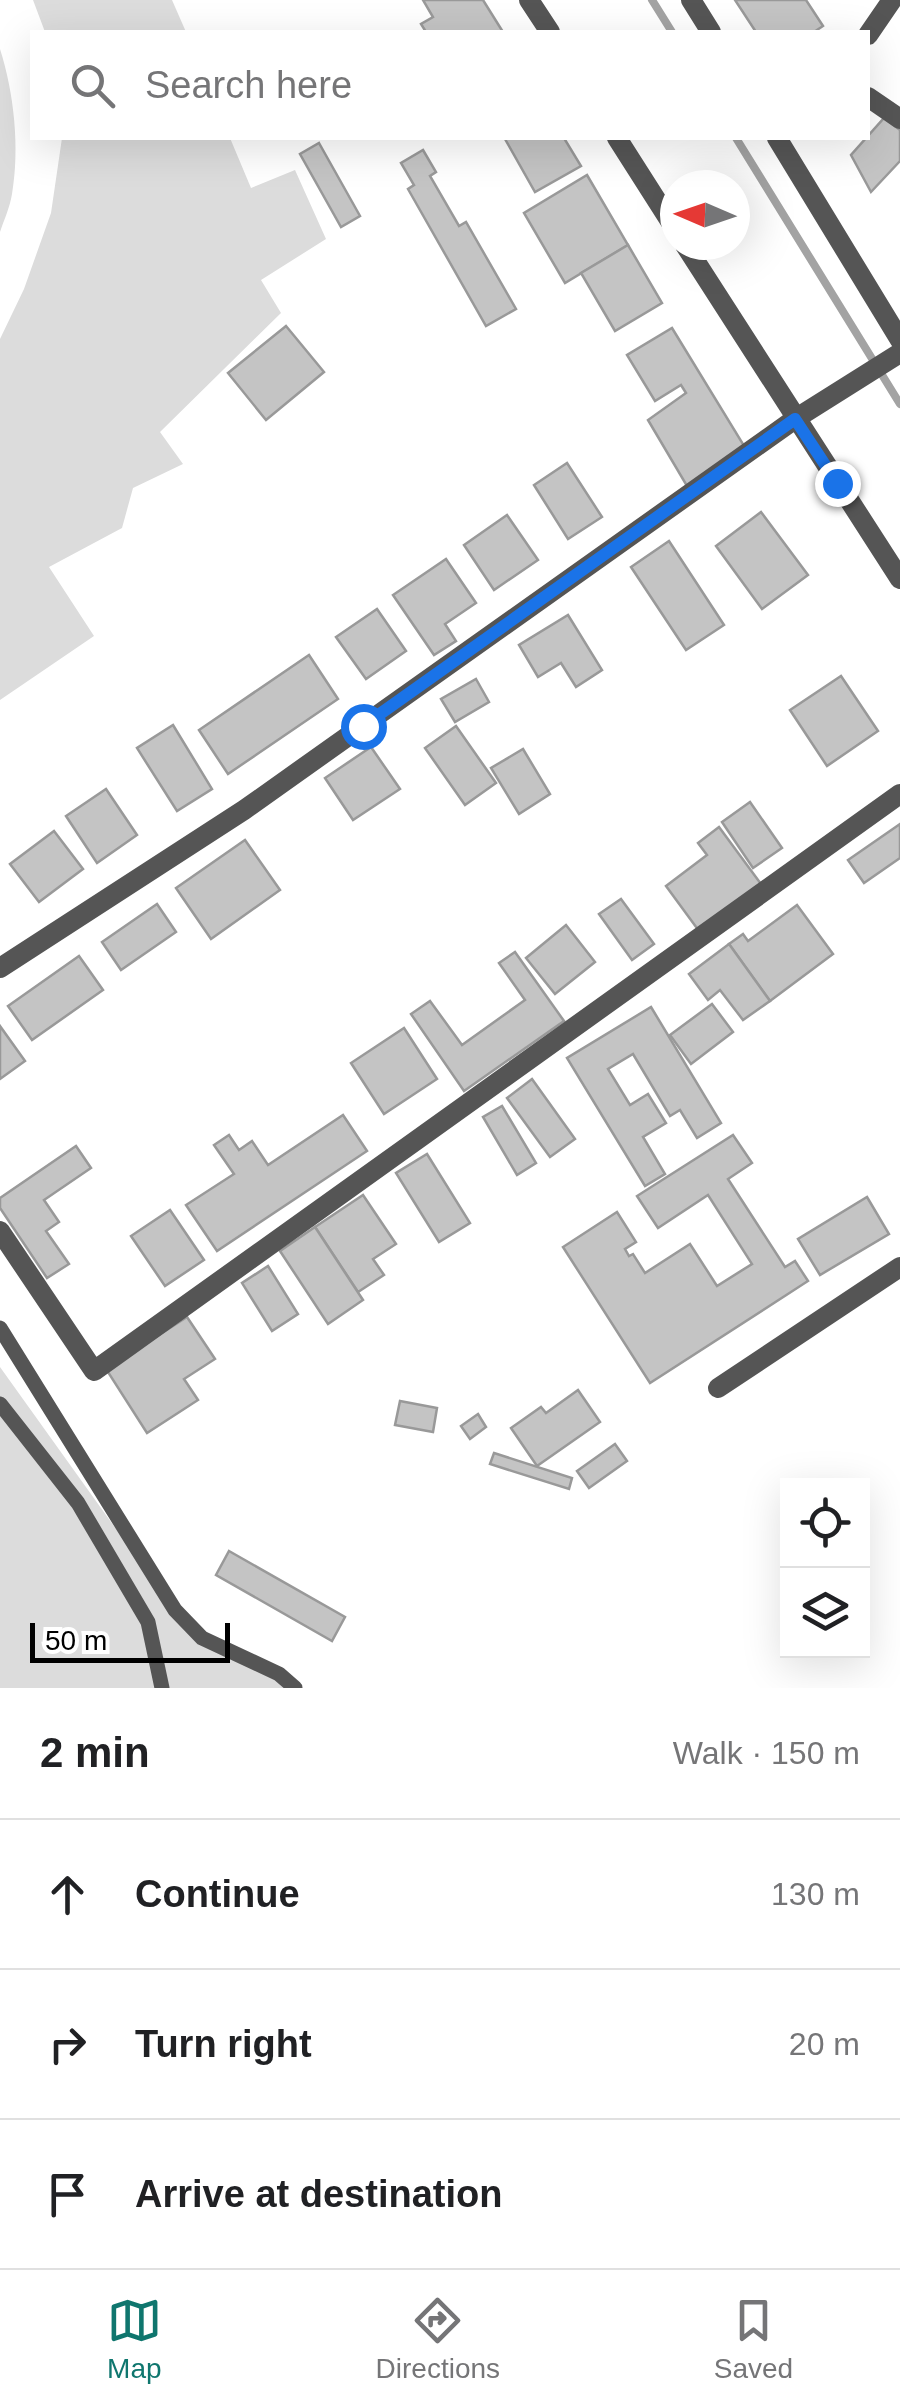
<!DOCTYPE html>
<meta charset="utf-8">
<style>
:root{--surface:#fff;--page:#f2f2f2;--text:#202124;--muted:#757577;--line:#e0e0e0;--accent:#0f766e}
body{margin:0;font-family:Arial,sans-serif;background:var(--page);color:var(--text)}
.controls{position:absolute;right:30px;bottom:30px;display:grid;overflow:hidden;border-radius:0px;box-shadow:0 10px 40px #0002}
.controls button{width:90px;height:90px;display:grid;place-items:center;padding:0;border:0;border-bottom:2px solid var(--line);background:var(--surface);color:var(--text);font:50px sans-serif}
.compass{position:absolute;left:660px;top:170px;width:90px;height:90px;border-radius:50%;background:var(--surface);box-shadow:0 10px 40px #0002;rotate:272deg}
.scale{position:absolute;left:30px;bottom:25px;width:200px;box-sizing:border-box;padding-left:10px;border:5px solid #000;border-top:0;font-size:28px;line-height:35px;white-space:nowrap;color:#000;-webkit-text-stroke:8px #fff;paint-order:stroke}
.stop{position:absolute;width:30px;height:30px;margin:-22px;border:8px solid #1a73e8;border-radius:50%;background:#fff}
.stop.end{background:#1a73e8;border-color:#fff;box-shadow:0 2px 10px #0008}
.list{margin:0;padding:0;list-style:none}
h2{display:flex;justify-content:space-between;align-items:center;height:130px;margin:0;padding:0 40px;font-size:42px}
h2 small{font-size:32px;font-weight:400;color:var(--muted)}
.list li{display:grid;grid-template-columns:65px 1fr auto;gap:30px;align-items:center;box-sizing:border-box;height:150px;padding:0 40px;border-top:2px solid var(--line)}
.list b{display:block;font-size:38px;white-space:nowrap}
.list em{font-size:32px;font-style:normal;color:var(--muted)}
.icon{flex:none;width:55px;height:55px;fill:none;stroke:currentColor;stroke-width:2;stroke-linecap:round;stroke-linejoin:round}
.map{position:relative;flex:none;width:900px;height:1688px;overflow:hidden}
.search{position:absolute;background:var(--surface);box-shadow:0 10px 40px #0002;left:30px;right:30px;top:30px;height:110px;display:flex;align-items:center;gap:25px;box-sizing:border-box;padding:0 35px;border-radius:0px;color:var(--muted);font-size:38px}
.sheet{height:580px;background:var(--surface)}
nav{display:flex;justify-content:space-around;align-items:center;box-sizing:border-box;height:140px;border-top:2px solid var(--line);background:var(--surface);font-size:28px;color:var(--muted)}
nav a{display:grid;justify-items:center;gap:5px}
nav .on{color:var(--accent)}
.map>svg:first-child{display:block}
.green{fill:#dcdcdc}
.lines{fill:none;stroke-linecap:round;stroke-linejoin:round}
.stream{stroke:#a3a3a3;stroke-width:8}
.building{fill:#c4c4c4;stroke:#999;stroke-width:2.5}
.service{stroke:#555;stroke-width:15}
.minor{stroke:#555;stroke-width:20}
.route{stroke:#1a73e8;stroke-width:12}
</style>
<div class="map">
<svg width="900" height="1688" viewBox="0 0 900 1688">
<rect width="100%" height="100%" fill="#fff"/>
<!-- green -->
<g class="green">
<path d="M33,0H172L186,32H45Z"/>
<path d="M0,49C14,93 20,148 12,194C10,207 4,220 0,232Z"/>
<path d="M62,138H230L251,188L295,170L326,239L261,280L281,313L160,432L183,464L133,488L122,528L49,567L94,636L0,700V339L24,289L51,213Z"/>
<path d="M0,1367L174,1610L205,1642L291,1688H0Z"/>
</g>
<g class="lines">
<!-- stream -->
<g class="stream">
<path d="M652,0L672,32"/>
<path d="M736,138L900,404"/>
</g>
</g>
<!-- building -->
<g class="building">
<path d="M423,0H483L503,32H426L421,24L433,17Z"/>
<path d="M735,0H806L823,26L814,32H756Z"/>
<path d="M884,118L900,130V161L871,192L851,155Z"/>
<path d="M508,138H564L581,166L535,192L505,139Z"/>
<path d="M319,143L360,216L341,227L300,154Z"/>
<path d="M423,150L436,172L430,176L459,226L466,222L516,309L486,326L408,189L414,185L401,163Z"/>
<path d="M587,175L628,245L565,283L524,213Z"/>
<path d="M628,245L662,303L615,331L581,273Z"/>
<path d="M286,326L324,372L266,420L228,373Z"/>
<path d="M672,328L746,449L687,486L648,420L686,393L681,385L655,401L627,355Z"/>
<path d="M567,463L602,517L568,539L534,485Z"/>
<path d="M761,512L808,575L762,609L716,546Z"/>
<path d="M507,515L538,560L494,590L464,545Z"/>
<path d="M669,541L724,625L686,650L631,567Z"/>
<path d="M446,559L476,603L445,624L456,641L434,655L393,595Z"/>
<path d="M377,609L406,651L366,679L336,637Z"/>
<path d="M568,615L602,670L576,687L561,663L538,677L519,645Z"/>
<path d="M309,655L338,699L228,774L199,730Z"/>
<path d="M841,676L878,731L827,766L790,710Z"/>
<path d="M476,679L489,702L455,722L441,699Z"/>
<path d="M173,725L212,789L177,811L137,748Z"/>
<path d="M456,726L496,783L465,805L425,748Z"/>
<path d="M371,747L400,789L353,820L325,778Z"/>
<path d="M523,749L550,794L519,814L491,768Z"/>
<path d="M106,789L137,835L97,863L66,816Z"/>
<path d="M750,802L782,848L753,868L722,822Z"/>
<path d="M900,824V858L864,883L848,860Z"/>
<path d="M719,827L761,884L699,931L666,886L707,855L698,843Z"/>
<path d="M54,831L83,869L39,902L10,864Z"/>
<path d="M245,840L280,890L211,939L176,888Z"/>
<path d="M621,899L654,944L632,960L599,914Z"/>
<path d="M157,904L176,932L121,970L102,942Z"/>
<path d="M797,905L833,954L770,1001L729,944L743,934L748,941Z"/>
<path d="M566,925L595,962L555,994L526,958Z"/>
<path d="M729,944L770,1001L743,1020L720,990L708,1000L689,974Z"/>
<path d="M515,952L564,1021L464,1091L411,1014L430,1001L462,1045L525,1000L499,963Z"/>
<path d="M79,956L103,990L32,1040L8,1006Z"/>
<path d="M712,1004L733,1032L691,1064L670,1035Z"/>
<path d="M651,1007L721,1123L697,1138L680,1110L670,1116L633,1054L608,1069L630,1105L648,1094L666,1123L643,1137L665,1174L645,1186L567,1058Z"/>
<path d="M0,1026L25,1061L0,1079Z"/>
<path d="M404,1028L437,1079L384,1114L351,1063Z"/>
<path d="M532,1079L575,1139L550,1157L507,1098Z"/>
<path d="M502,1106L536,1163L517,1175L483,1117Z"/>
<path d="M343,1115L367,1151L217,1251L186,1205L234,1174L214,1145L229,1135L239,1150L252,1141L268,1165Z"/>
<path d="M733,1135L752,1163L728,1179L785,1267L795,1261L808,1281L650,1383L563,1247L617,1212L636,1242L625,1249L629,1256L633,1254L645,1273L690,1244L717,1286L752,1264L708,1195L658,1228L637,1196Z"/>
<path d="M76,1146L91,1168L44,1200L59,1222L46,1231L69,1264L47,1278L0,1208V1198Z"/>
<path d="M427,1154L470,1223L439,1242L396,1173Z"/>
<path d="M363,1195L396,1244L373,1259L384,1275L358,1292L315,1227Z"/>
<path d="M867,1197L889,1234L820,1275L798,1239Z"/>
<path d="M170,1210L204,1260L165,1286L131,1236Z"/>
<path d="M315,1227L363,1300L328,1324L280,1251Z"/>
<path d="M268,1266L298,1314L272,1331L242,1283Z"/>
<path d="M187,1317L215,1359L184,1379L198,1400L147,1433L106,1369Z"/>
<path d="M578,1390L600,1422L537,1466L511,1428L541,1407L546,1413Z"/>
<path d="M400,1401L437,1408L433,1432L395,1425Z"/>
<path d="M478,1414L486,1427L470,1439L461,1426Z"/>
<path d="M615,1444L627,1461L589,1488L577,1471Z"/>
<path d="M494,1453L572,1478L569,1489L490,1464Z"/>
<path d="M229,1551L345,1617L332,1641L216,1575Z"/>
</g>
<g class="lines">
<!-- service -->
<g class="service">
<path d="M0,1328L175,1610L202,1638L279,1674L295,1688"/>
<path d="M0,1404L78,1503L148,1622L162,1688"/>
</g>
<!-- minor -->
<g class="minor">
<path d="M529,0L550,32"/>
<path d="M691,0L711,32"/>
<path d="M868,35L892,0"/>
<path d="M868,97L900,119"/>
<path d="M617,138L675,229"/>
<path d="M777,138L900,340"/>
<path d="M685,245L900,579"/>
<path d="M0,968L244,810L795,419L900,353"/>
<path d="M0,1231L94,1371L900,794"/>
<path d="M718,1388L900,1267"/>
</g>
</g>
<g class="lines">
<!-- route -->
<path class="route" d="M363,726L795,419L837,483"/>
</g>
</svg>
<div class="controls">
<button><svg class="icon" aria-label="locate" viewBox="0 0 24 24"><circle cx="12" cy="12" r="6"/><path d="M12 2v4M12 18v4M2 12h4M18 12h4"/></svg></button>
<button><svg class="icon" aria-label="layers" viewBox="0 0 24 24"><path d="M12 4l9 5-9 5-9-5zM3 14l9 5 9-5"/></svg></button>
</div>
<svg class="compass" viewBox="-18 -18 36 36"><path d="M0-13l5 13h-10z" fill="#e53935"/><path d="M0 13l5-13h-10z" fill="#757577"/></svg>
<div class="scale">50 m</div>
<div class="stop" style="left:363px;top:726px"></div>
<div class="stop end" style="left:837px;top:483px"></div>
<div class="search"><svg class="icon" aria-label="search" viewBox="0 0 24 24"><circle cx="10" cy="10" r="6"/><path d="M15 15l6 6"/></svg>Search here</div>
</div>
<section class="sheet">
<h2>2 min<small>Walk · 150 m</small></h2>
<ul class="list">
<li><svg class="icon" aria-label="ahead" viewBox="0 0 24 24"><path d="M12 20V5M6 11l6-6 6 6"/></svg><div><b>Continue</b></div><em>130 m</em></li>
<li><svg class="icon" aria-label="right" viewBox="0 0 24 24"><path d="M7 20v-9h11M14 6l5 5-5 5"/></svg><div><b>Turn right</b></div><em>20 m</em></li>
<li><svg class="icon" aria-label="arrive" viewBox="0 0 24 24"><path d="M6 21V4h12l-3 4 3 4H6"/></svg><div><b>Arrive at destination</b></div></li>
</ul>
</section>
<nav>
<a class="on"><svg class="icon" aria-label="map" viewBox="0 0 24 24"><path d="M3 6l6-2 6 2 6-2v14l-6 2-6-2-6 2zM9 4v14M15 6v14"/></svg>Map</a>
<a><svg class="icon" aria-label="directions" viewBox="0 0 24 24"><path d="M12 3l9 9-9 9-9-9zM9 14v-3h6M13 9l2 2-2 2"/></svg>Directions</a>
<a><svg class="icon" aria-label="saved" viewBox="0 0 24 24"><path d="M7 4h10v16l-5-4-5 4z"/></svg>Saved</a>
</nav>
